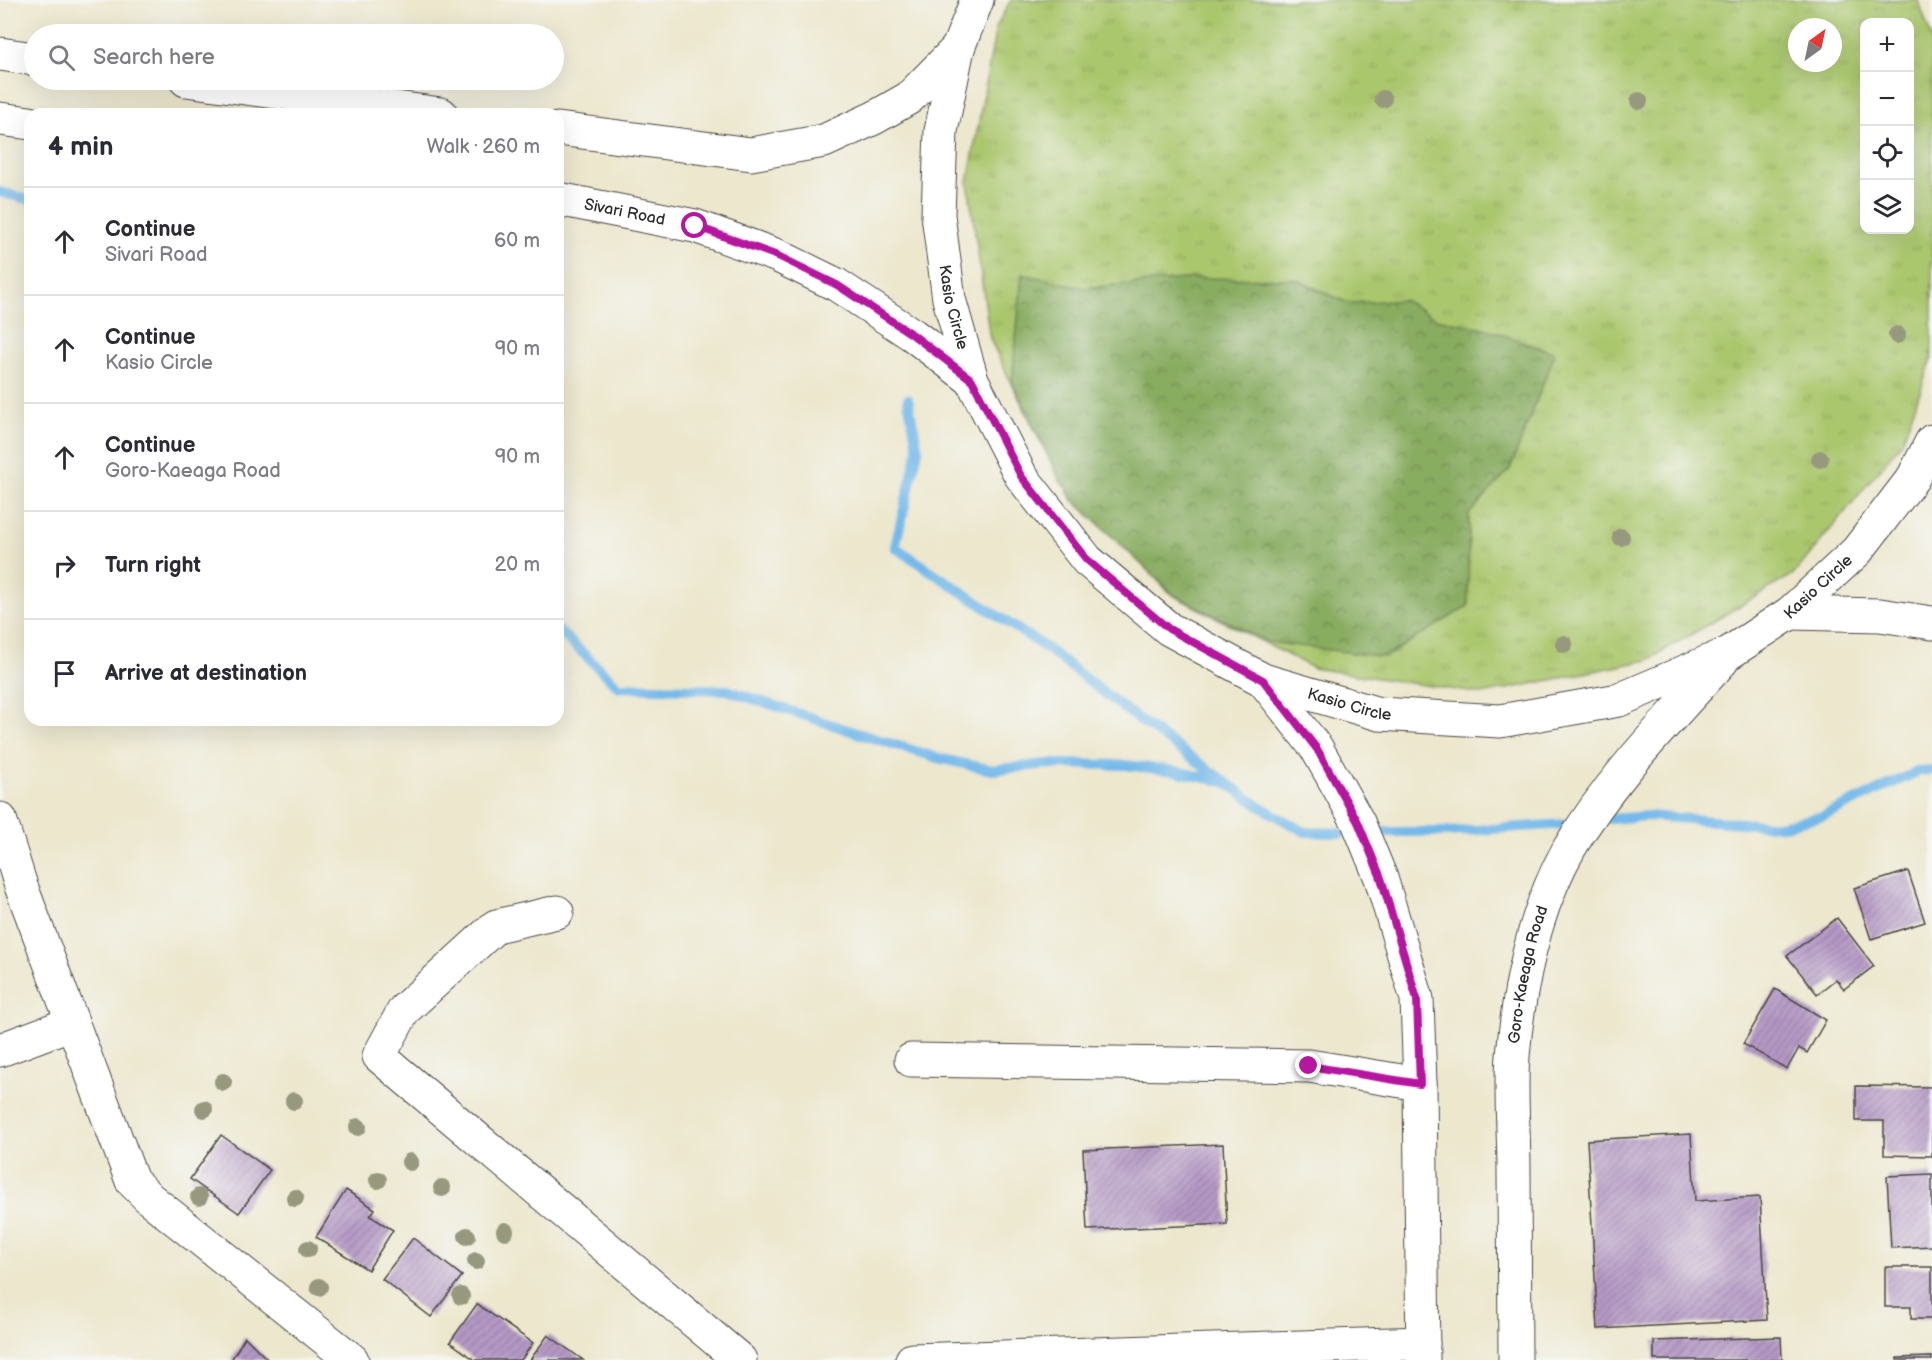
<!DOCTYPE html>
<meta charset="utf-8">
<style>
:root{--surface:#fff;--page:#f7f7f7;--text:#2b2b33;--muted:#7c7c81;--line:#e1e1e2}
body{margin:0;font-family:"Balsamiq Sans",sans-serif;background:var(--page);color:var(--text)}
.controls{position:absolute;right:18px;top:18px;display:grid;overflow:hidden;border-radius:12px;box-shadow:0 6px 24px #0002}
.controls button{width:54px;height:54px;display:grid;place-items:center;padding:0;border:0;border-bottom:2px solid var(--line);background:var(--surface);color:var(--text);font:30px sans-serif}
.compass{position:absolute;left:1788px;top:18px;width:54px;height:54px;border-radius:50%;background:var(--surface);box-shadow:0 6px 24px #0002;rotate:33deg}
.stop{position:absolute;width:18px;height:18px;margin:-14px;border:4px solid #b5179e;border-radius:50%;background:#fff}
.stop.end{background:#b5179e;border-color:#fff;box-shadow:0 2px 6px #0008}
.list{margin:0;padding:0;list-style:none}
h2{display:flex;justify-content:space-between;align-items:center;height:78px;margin:0;padding:0 24px;font-size:26px}
h2 small{font-size:20px;font-weight:400;color:var(--muted)}
.list li{display:grid;grid-template-columns:39px 1fr auto;gap:18px;align-items:center;box-sizing:border-box;height:108px;padding:0 24px;border-top:2px solid var(--line)}
.list b{display:block;font-size:22px;white-space:nowrap}
.list p{margin:0;font-size:20px;white-space:nowrap;color:var(--muted)}
.list em{font-size:20px;font-style:normal;color:var(--muted)}
.icon{flex:none;width:33px;height:33px;fill:none;stroke:currentColor;stroke-width:2;stroke-linecap:round;stroke-linejoin:round}
.map{position:relative;flex:none;width:1932px;height:1360px;overflow:hidden}
.search{position:absolute;background:var(--surface);box-shadow:0 6px 24px #0002;left:24px;top:24px;width:540px;height:66px;display:flex;align-items:center;gap:15px;box-sizing:border-box;padding:0 21px;border-radius:33px;color:var(--muted);font-size:22px}
.panel{position:absolute;background:var(--surface);box-shadow:0 6px 24px #0002;left:24px;top:108px;width:540px;height:618px;border-radius:18px}
.map>svg:first-child{display:block}
.grass{fill:url(#grass-tufts);stroke:#6b794c;stroke-width:1.5;fill-rule:evenodd}
.forest{fill:url(#forest-crowns);stroke:#5a6c46;stroke-width:1.5}
.lines{fill:none;stroke-linecap:round;stroke-linejoin:round}
.stream{stroke:#74b9ea;stroke-width:10}
.building{fill:url(#building-hatch)}
.minor-casing{stroke:#484743;stroke-width:35}
.major-casing{stroke:#484743;stroke-width:35}
.minor{stroke:#fff;stroke-width:33}
.major{stroke:#fff;stroke-width:33}
.tree{fill:#97997f}
.route{stroke:#b5179e;stroke-width:8}
.labels{text-anchor:middle;dominant-baseline:central;stroke-width:4.5;stroke-linejoin:round;paint-order:stroke}
.street-label{font-size:16px;fill:#2b2b2b;stroke:#f6f6f2}
</style>
<div class="map">
<svg width="1932" height="1360" viewBox="0 0 1932 1360">
<defs>
<pattern id="grass-tufts" width="24" height="20" patternUnits="userSpaceOnUse" patternTransform="scale(1.5)"><rect width="24" height="20" fill="#abc76e"/><path d="M3 7l-1-3M5 7V3M7 7l1-3M15 17l-1-3M17 17v-4M19 17l1-3" fill="none" stroke="#93ab5f"/></pattern>
<pattern id="forest-crowns" width="20" height="18" patternUnits="userSpaceOnUse" patternTransform="scale(1.5)"><rect width="20" height="18" fill="#88ac61"/><path d="M2 6a3 3 0 1 1 6 0M12 15a3 3 0 1 1 6 0" fill="none" stroke="#6f8c50"/></pattern>
<pattern id="building-hatch" width="6" height="6" patternUnits="userSpaceOnUse" patternTransform="scale(1.5)"><rect width="6" height="6" fill="#b599c6"/><path d="M-1 1l2-2M0 6l6-6M5 7l2-2" fill="none" stroke="#937da1"/></pattern>
</defs>
<rect width="100%" height="100%" fill="#f6f6f2"/>
<filter id="ink" filterUnits="userSpaceOnUse"><feTurbulence type="fractalNoise" baseFrequency=".0167" numOctaves="2"/><feDisplacementMap in="SourceGraphic" scale="12" xChannelSelector="R" yChannelSelector="G"/><feConvolveMatrix kernelMatrix="1 2 1 2 8 2 1 2 1" color-interpolation-filters="sRGB"/></filter>
<filter id="wash" filterUnits="userSpaceOnUse"><feTurbulence type="fractalNoise" baseFrequency=".008" numOctaves="4" result="noise"/><feDisplacementMap in="SourceGraphic" scale="24" xChannelSelector="R" yChannelSelector="G"/><feGaussianBlur stdDeviation="1.35" result="paint"/><feColorMatrix in="noise" values="0 0 0 0 0 0 0 0 0 0 0 0 0 0 0 0 0 1.4 0 .05"/><feComposite in="paint" operator="in"/></filter>
<g filter="url(#wash)">
<rect width="100%" height="100%" fill="#ece7cd"/>
<!-- grass -->
<path class="grass" d="M1011,0H1918L1932,39V358L1902,442L1794,574L1648,660L1482,694L1313,668L1172,595L1060,482L990,339L968,182L996,27ZM1864,22H1910V230H1864ZM1797,27H1833V63H1797Z"/>
<!-- forest -->
<path class="forest" d="M1022,274L1084,288L1195,278L1295,279L1348,303L1404,300L1437,319L1484,328L1555,353L1510,469L1469,514L1468,606L1385,657L1267,642L1174,595L1072,499L1012,383Z"/>
<g class="lines">
<!-- stream -->
<g class="stream">
<path d="M0,192L30,200"/>
<path d="M908,399L918,450L895,547L1046,648L1138,719L1259,806L1305,832L1341,833"/>
<path d="M558,630L619,687L727,690L860,734L938,758L992,770L1048,764L1125,765L1175,771L1225,782"/>
<path d="M1610,819L1649,816L1780,826L1823,816L1919,771L1932,770"/>
<path d="M1382,832H1448L1565,824"/>
</g>
</g>
<g id="blocks">
<!-- building -->
<g class="building">
<path d="M1908,871L1925,922L1871,939L1854,888Z"/>
<path d="M1837,918L1874,966L1844,989L1836,979L1817,994L1787,956Z"/>
<path d="M1775,989L1826,1020L1807,1053L1799,1048L1787,1069L1743,1044Z"/>
<path d="M1856,1086L1932,1087V1156L1884,1155V1121H1856Z"/>
<path d="M1691,1134L1695,1201L1760,1197L1767,1320L1598,1329L1587,1140Z"/>
<path d="M221,1135L270,1170L239,1213L190,1179Z"/>
<path d="M1223,1144L1227,1224L1087,1230L1083,1150Z"/>
<path d="M1932,1174V1246L1891,1248L1887,1176Z"/>
<path d="M346,1190L375,1209L370,1216L393,1230L368,1270L316,1237Z"/>
<path d="M413,1238L462,1276L431,1317L382,1279Z"/>
<path d="M1885,1267H1932V1319H1911V1307H1885Z"/>
<path d="M477,1304L533,1343L521,1360H475L450,1342Z"/>
<path d="M548,1335L583,1360H530Z"/>
<path d="M245,1337L268,1360H231Z"/>
<path d="M1781,1337L1782,1360H1654V1341Z"/>
<path d="M1932,1357V1360H1897V1358Z"/>
</g>
</g>
</g>
<g filter="url(#ink)">
<use href="#blocks" fill-opacity="0" stroke="#484743" stroke-width="1.5"/>
<g class="lines">
<defs>
<g id="minor">
<path d="M0,819L21,886L132,1181L150,1199L352,1360"/>
<path d="M557,912L496,926L404,1010L379,1056L740,1360"/>
<path d="M0,1050L72,1023"/>
<path d="M911,1060L1309,1066L1420,1084"/>
<path d="M912,1360L1423,1343"/>
</g>
<g id="major">
<path id="s1" d="M977,0L958,48L941,131L938,215L949,299L972,380L1021,476L1087,560L1169,629L1263,680L1379,714L1500,721L1619,700L1729,653L1790,613L1857,551L1913,478L1932,441"/>
<path d="M0,54L34,59"/>
<path d="M186,80L441,114"/>
<path d="M0,119L30,123"/>
<path d="M558,129L751,154L824,141L874,118L909,98L958,48"/>
<path id="s2" d="M558,199L695,226L778,256L837,285L913,335L972,380"/>
<path d="M1790,613L1880,615L1932,623"/>
<path d="M1263,680L1317,749L1358,822L1381,878L1417,999L1420,1084L1423,1360"/>
<path id="s3" d="M1515,1360C1515,1296 1514,1233 1514,1169C1514,1132 1510,1093 1513,1056C1519,984 1534,910 1570,847C1611,778 1669,720 1722,661"/>
</g>
</defs>
<!-- minor casing -->
<use href="#minor" class="minor-casing"/>
<!-- major casing -->
<use href="#major" class="major-casing"/>
<!-- minor -->
<use href="#minor" class="minor"/>
<!-- major -->
<use href="#major" class="major"/>
</g>
<!-- trees -->
<g class="tree">
<circle cx="1383" cy="99" r="9"/>
<circle cx="1639" cy="101" r="9"/>
<circle cx="1897" cy="335" r="9"/>
<circle cx="1820" cy="459" r="9"/>
<circle cx="1621" cy="537" r="9"/>
<circle cx="1564" cy="644" r="9"/>
<circle cx="223" cy="1082" r="9"/>
<circle cx="294" cy="1101" r="9"/>
<circle cx="204" cy="1109" r="9"/>
<circle cx="358" cy="1127" r="9"/>
<circle cx="410" cy="1162" r="9"/>
<circle cx="378" cy="1180" r="9"/>
<circle cx="442" cy="1188" r="9"/>
<circle cx="199" cy="1197" r="9"/>
<circle cx="295" cy="1198" r="9"/>
<circle cx="505" cy="1231" r="9"/>
<circle cx="467" cy="1236" r="9"/>
<circle cx="308" cy="1249" r="9"/>
<circle cx="476" cy="1261" r="9"/>
<circle cx="319" cy="1287" r="9"/>
<circle cx="461" cy="1296" r="9"/>
</g>
</g>
<g class="lines" filter="url(#ink)">
<!-- route -->
<path class="route" d="M695,226L778,256L837,285L913,335L972,380L1021,476L1087,560L1169,629L1263,680L1317,749L1358,822L1381,878L1417,999L1420,1084L1309,1066"/>
</g>
<g class="labels">
<!-- street labels -->
<g class="street-label">
<text stroke="none"><textPath href="#s2" startOffset="68">Sivari Road</textPath></text>
<text stroke="none"><textPath href="#s1" startOffset="314">Kasio Circle</textPath></text>
<text stroke="none"><textPath href="#s1" startOffset="1412">Kasio Circle</textPath></text>
<text stroke="none"><textPath href="#s1" startOffset="908">Kasio Circle</textPath></text>
<text stroke="none"><textPath href="#s3" startOffset="387">Goro-Kaeaga Road</textPath></text>
</g>
</g>
</svg>
<div class="controls">
<button>+</button>
<button>−</button>
<button><svg class="icon" aria-label="locate" viewBox="0 0 24 24"><circle cx="12" cy="12" r="6"/><path d="M12 2v4M12 18v4M2 12h4M18 12h4"/></svg></button>
<button><svg class="icon" aria-label="layers" viewBox="0 0 24 24"><path d="M12 4l9 5-9 5-9-5zM3 14l9 5 9-5"/></svg></button>
</div>
<svg class="compass" viewBox="-18 -18 36 36"><path d="M0-13l5 13h-10z" fill="#e53935"/><path d="M0 13l5-13h-10z" fill="#7c7c81"/></svg>
<div class="stop" style="left:695px;top:226px"></div>
<div class="stop end" style="left:1309px;top:1066px"></div>
<div class="search"><svg class="icon" aria-label="search" viewBox="0 0 24 24"><circle cx="10" cy="10" r="6"/><path d="M15 15l6 6"/></svg>Search here</div>
<section class="panel">
<h2>4 min<small>Walk · 260 m</small></h2>
<ul class="list">
<li><svg class="icon" aria-label="ahead" viewBox="0 0 24 24"><path d="M12 20V5M6 11l6-6 6 6"/></svg><div><b>Continue</b><p>Sivari Road</p></div><em>60 m</em></li>
<li><svg class="icon" aria-label="ahead" viewBox="0 0 24 24"><path d="M12 20V5M6 11l6-6 6 6"/></svg><div><b>Continue</b><p>Kasio Circle</p></div><em>90 m</em></li>
<li><svg class="icon" aria-label="ahead" viewBox="0 0 24 24"><path d="M12 20V5M6 11l6-6 6 6"/></svg><div><b>Continue</b><p>Goro-Kaeaga Road</p></div><em>90 m</em></li>
<li><svg class="icon" aria-label="right" viewBox="0 0 24 24"><path d="M7 20v-9h11M14 6l5 5-5 5"/></svg><div><b>Turn right</b></div><em>20 m</em></li>
<li><svg class="icon" aria-label="arrive" viewBox="0 0 24 24"><path d="M6 21V4h12l-3 4 3 4H6"/></svg><div><b>Arrive at destination</b></div></li>
</ul>
</section>
</div>
